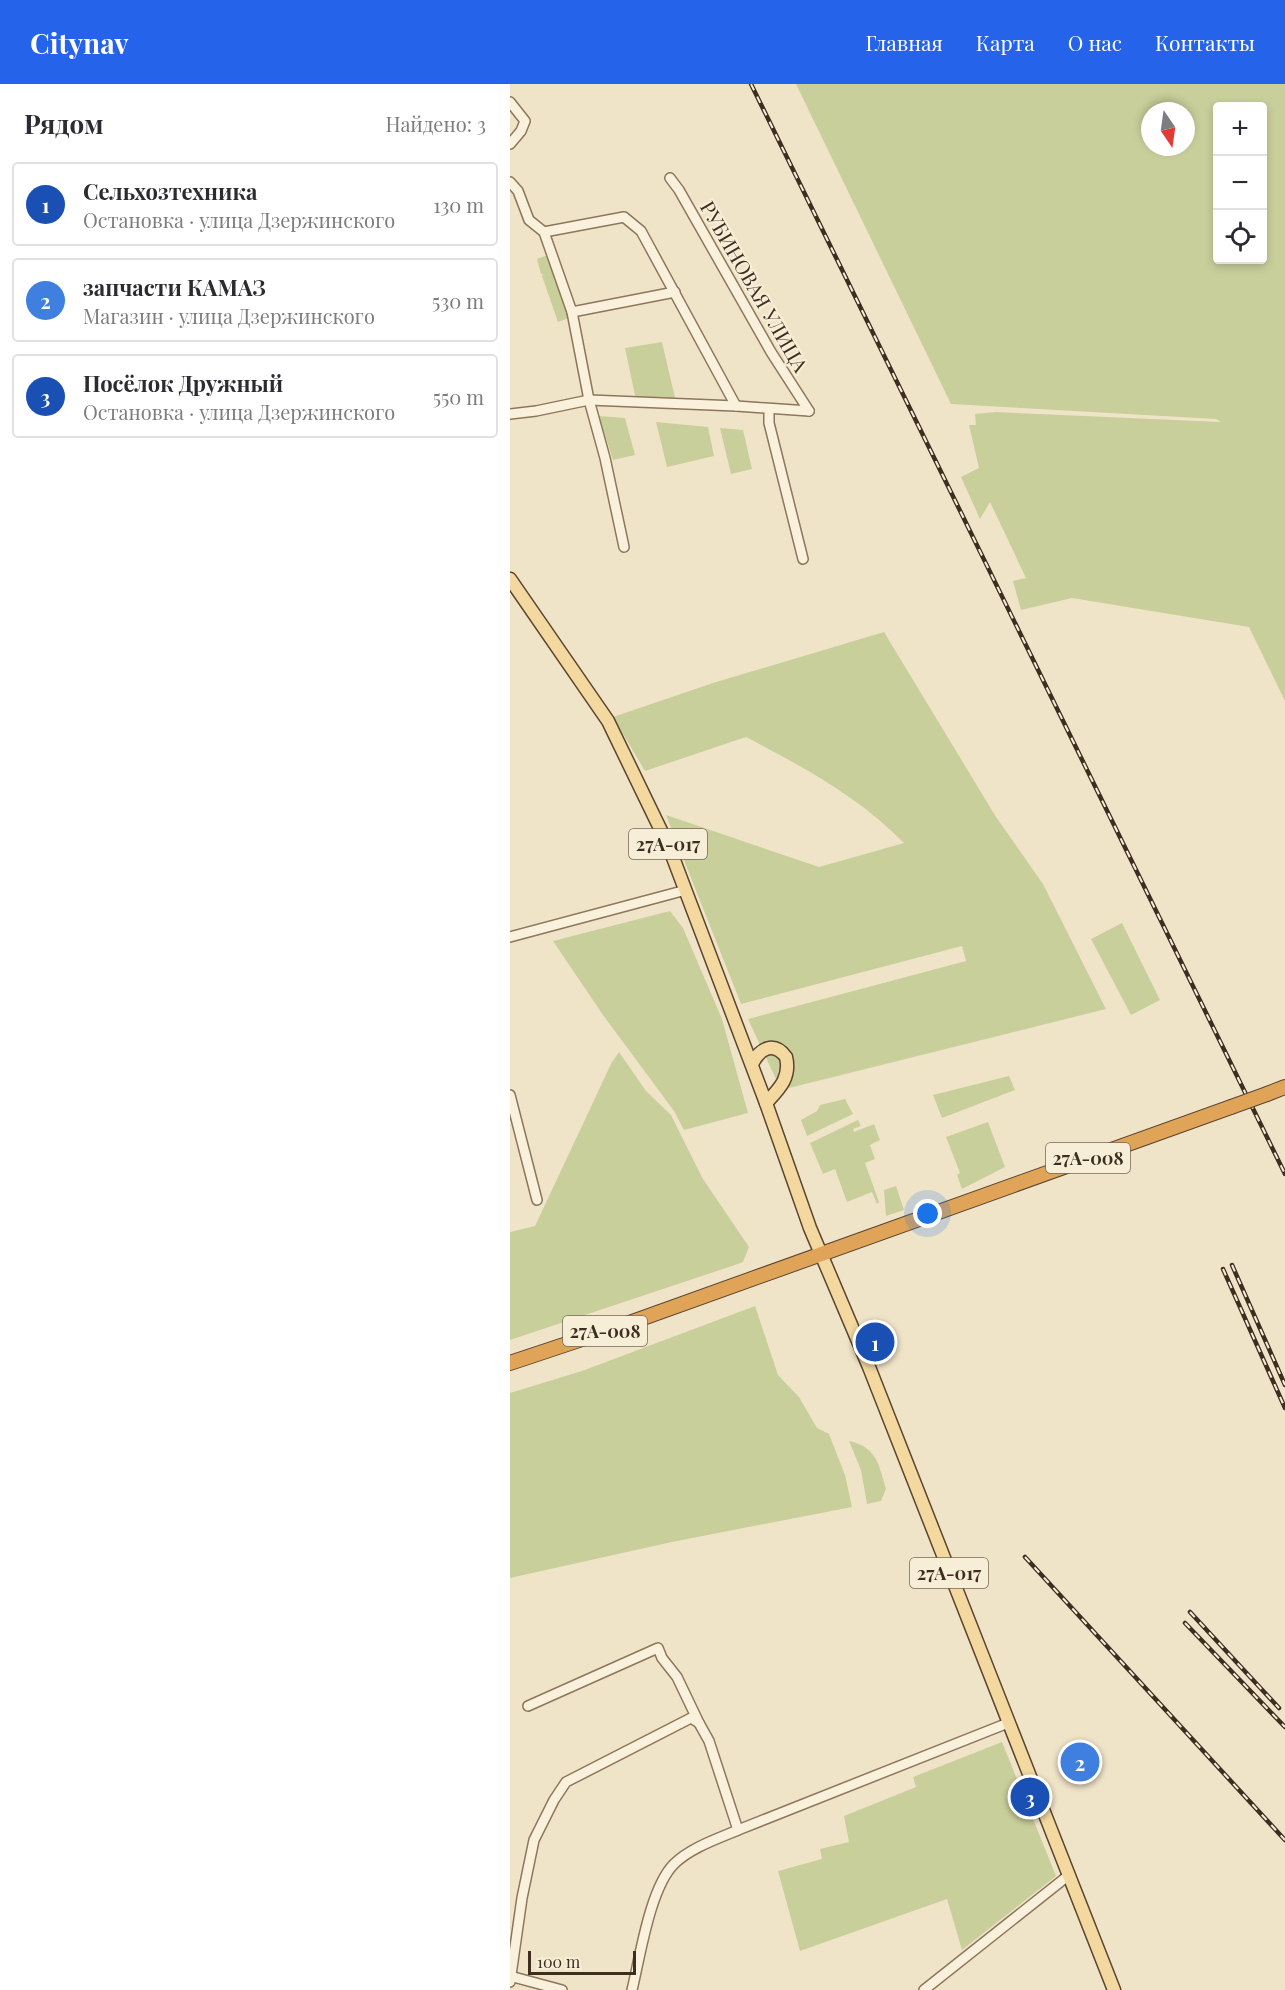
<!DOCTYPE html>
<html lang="ru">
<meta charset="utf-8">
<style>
:root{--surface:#fff;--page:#f2f2f3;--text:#2b2b33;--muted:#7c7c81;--line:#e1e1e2;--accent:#2563eb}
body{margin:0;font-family:"Playfair Display",serif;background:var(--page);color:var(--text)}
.controls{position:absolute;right:18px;top:18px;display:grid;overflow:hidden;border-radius:6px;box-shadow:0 3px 9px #0003}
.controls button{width:54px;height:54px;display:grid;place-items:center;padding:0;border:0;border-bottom:2px solid var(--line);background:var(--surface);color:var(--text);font:30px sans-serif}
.compass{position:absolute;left:631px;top:18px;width:54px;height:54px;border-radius:50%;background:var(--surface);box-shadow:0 3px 9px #0003;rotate:167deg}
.scale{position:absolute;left:18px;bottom:15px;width:108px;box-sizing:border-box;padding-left:6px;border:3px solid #3d2e20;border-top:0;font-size:16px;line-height:21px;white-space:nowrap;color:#3d2e20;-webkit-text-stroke:4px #f7eed8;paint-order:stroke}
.you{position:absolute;left:418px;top:1130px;width:21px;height:21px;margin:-15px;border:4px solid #fff;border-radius:50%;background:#1a73e8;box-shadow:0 0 0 9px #1a73e833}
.badge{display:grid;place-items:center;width:39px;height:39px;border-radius:50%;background:var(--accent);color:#fff;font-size:20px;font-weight:700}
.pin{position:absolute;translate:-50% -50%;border:3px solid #fff;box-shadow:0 2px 6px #0006}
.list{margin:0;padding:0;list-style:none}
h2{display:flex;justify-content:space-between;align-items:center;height:78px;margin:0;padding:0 24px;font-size:26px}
h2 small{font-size:20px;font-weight:400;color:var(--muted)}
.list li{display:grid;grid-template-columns:39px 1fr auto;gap:18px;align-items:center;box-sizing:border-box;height:84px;margin:0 12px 12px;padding:0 12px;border:2px solid var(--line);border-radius:6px}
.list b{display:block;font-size:22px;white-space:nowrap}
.list p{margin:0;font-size:20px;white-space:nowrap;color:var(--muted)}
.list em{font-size:20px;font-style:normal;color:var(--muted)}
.icon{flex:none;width:33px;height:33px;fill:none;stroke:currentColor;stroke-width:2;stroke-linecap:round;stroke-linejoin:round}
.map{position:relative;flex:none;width:775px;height:1906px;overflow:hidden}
header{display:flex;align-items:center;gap:36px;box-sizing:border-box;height:84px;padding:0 30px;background:var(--accent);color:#fff}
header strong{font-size:28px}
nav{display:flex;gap:33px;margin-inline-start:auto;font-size:21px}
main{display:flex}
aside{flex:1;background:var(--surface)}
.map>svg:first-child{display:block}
.green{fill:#c9cf9b;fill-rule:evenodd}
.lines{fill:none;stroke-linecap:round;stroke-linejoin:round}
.minor-casing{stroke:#8d765c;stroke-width:12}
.major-casing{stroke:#5b4430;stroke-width:15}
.highway-casing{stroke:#5b4430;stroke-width:16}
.minor{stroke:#faf1dc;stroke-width:9}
.major{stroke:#f3d9a0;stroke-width:12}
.highway{stroke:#e0a458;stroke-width:14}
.rail-casing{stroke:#3d2e20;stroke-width:4.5}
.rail{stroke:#f7eed8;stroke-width:2;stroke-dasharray:7;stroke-linecap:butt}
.highway-bridge-casing{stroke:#5b4430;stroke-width:16;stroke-linecap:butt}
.highway-bridge{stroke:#e0a458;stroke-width:14}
.labels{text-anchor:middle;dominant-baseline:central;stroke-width:4.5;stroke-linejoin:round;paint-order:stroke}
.shield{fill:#f7eed8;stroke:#756857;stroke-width:1.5}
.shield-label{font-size:18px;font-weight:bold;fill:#3d2e20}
.street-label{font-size:20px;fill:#3d2e20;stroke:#f7eed8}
</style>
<header>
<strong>Citynav</strong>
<nav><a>Главная</a><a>Карта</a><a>О нас</a><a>Контакты</a></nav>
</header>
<main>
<aside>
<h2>Рядом<small>Найдено: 3</small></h2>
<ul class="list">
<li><span class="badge" style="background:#1a4fb4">1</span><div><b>Сельхозтехника</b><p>Остановка · улица Дзержинского</p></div><em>130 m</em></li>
<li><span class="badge" style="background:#3f7fe0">2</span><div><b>запчасти КАМАЗ</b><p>Магазин · улица Дзержинского</p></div><em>530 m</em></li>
<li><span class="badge" style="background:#1a4fb4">3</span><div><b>Посёлок Дружный</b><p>Остановка · улица Дзержинского</p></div><em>550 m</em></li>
</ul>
</aside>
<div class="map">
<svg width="775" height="1906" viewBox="0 0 775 1906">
<rect width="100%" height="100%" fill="#f0e4c8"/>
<!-- green -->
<g class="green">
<path d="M286,0H775V617L739,543L562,514L511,526L503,497L516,494L480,418L470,435L451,393L469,384L459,341H466L465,330L486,328L711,338L706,335L441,320ZM708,22H752V176H708ZM640,27H676V63H640Z"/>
<path d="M38,171L59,234L48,238L32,192L33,190H31L27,175Z"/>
<path d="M152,258L166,318L126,316L115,264Z"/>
<path d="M89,332L115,334L125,371L103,376Z"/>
<path d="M146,338L198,343L204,372L157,383Z"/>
<path d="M210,344L233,346L242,385L221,390Z"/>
<path d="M374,548L486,733L533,800L596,925L271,1006L238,935L456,877L452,862L231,920L156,731L309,783L394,759C348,712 293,683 236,653L135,687L103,633L203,599Z"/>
<path d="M160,827L173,844L212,935L238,1029L174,1046L164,1027L93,931L43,857Z"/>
<path d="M612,839L650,916L621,931L581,855Z"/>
<path d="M109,968L136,1007L161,1031L193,1095L239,1163L233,1178L222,1182L0,1256V1148L25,1142L102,978Z"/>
<path d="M499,992L505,1006L432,1034L423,1011Z"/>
<path d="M335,1015L343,1030L297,1052L291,1036L307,1027L310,1021Z"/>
<path d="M348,1036L351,1042L343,1045L344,1048L364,1040L370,1056L360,1061L365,1075L355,1079L369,1118L367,1120L362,1108L337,1118L325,1085L313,1090L300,1059Z"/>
<path d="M478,1038L495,1083L452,1105L447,1091L450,1089L436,1053Z"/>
<path d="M386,1102L394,1126L376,1132L374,1106Z"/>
<path d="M245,1222L268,1291L289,1313L307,1344L319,1350L335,1391L342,1423L162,1458L0,1494V1309L72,1287Z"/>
<path d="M339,1357C367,1363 369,1381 376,1405L371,1417L357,1420L351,1386Z"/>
<path d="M492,1658L546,1792L452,1866L437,1815L290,1867L268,1787L312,1775L310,1765L339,1758L334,1732L406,1703L403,1693Z"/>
</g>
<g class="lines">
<defs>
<g id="minor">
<path d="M0,18L15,37L11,47L0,60"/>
<path d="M160,94L169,106L261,268L299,327"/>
<path d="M0,98L8,107L19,136L34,148"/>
<path d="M62,228L165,208"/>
<path d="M259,325V339L293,475"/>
<path d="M0,330L26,327L79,316L226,322L299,327"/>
<path d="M114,463L95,374L79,316L62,228L34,148L114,133L131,147L226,322"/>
<path d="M0,853L176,806"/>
<path d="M0,1011L27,1116"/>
<path d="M18,1622L148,1564L152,1574L167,1593L189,1639"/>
<path d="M0,1892L52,1906"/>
<path d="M0,1898L12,1814L24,1756L44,1716L56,1698L181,1634L189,1639L199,1657L228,1746"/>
<path d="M122,1906C130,1873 140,1804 164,1780C180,1764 207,1755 228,1746L498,1639"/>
<path d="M414,1906L559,1791"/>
</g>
<g id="major">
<path d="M0,495L98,637L159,763L256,1019L300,1144L359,1283L604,1906"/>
<path d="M242,980C250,964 264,957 276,973C281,994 269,1005 256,1019"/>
</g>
<g id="highway">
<path d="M757,1010L775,1003"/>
<path d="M0,1279L108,1243L721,1023"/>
</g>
</defs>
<!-- minor casing -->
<use href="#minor" class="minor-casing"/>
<!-- major casing -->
<use href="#major" class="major-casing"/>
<!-- highway casing -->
<use href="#highway" class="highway-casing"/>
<!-- minor -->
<use href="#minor" class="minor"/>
<!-- major -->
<use href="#major" class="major"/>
<!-- highway -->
<use href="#highway" class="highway"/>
<defs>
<g id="rail">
<path d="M241,0L775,1090"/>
<path d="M722,1181L775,1301"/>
<path d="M713,1185L775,1324"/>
<path d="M515,1473L775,1756"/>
<path d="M680,1528L769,1624"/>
<path d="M675,1539L775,1643"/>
</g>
</defs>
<!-- rail casing -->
<use href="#rail" class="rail-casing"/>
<!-- rail -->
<use href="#rail" class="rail"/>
<defs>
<path id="highway-bridge" d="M721,1023L757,1010"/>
</defs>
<!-- highway-bridge casing -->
<use href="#highway-bridge" class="highway-bridge-casing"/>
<!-- highway-bridge -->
<use href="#highway-bridge" class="highway-bridge"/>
</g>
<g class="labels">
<!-- shield labels -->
<g class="shield">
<rect x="119" y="745" width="78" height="30" rx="4.5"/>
<rect x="536" y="1059" width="84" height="30" rx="4.5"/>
<rect x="53" y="1232" width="84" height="30" rx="4.5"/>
<rect x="400" y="1474" width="78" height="30" rx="4.5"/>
</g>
<g class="shield-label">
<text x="158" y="760">27А-017</text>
<text x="578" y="1074">27А-008</text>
<text x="95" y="1247">27А-008</text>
<text x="439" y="1489">27А-017</text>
</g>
<!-- street labels -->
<g class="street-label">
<text transform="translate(245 202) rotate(60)">РУБИНОВАЯ УЛИЦА</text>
</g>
</g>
</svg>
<div class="controls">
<button>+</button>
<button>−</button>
<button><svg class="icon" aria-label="locate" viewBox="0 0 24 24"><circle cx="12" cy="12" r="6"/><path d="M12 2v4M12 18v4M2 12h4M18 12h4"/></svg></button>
</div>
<svg class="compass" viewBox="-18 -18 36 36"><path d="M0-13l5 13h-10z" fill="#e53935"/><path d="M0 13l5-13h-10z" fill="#7c7c81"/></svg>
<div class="scale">100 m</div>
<div class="you"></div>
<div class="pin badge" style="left:365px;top:1258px;background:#1a4fb4">1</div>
<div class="pin badge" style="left:570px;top:1678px;background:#3f7fe0">2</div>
<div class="pin badge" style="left:520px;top:1713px;background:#1a4fb4">3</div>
</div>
</main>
